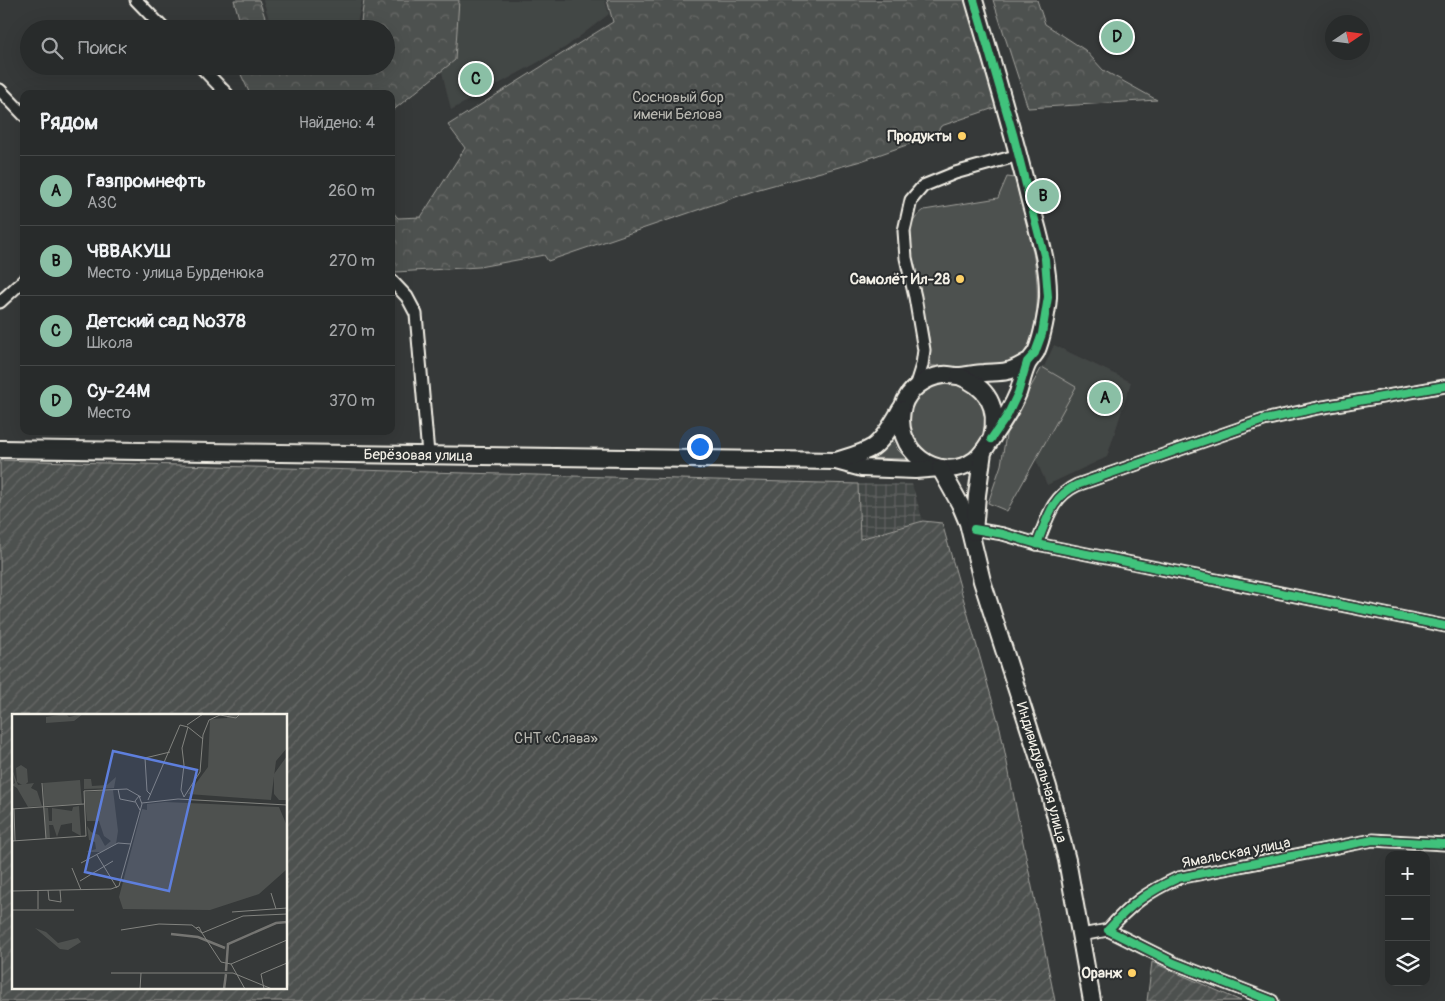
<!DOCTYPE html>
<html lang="ru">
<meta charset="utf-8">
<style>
:root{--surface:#282b2b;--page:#303333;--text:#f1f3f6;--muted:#a5a7a9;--line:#444747;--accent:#8abfa5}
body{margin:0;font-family:Pangolin,sans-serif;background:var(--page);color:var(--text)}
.controls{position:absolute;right:15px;bottom:15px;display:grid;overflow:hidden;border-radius:10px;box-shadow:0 5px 20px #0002}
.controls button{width:45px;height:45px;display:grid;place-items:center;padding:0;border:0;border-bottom:1px solid var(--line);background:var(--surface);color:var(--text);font:25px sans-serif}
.compass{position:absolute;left:1325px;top:15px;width:45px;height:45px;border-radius:50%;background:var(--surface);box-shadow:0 5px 20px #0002;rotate:77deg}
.you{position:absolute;left:699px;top:446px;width:18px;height:18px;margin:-12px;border:4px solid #fff;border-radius:50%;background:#1a73e8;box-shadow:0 0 0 8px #1a73e833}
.badge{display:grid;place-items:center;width:32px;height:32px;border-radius:50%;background:var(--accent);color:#111;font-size:16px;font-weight:700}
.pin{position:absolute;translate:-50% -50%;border:2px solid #fff;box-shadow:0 1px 5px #0006}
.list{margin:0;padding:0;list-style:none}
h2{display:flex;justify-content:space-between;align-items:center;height:65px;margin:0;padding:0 20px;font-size:21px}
h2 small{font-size:16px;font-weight:400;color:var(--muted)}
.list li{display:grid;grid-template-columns:32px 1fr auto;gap:15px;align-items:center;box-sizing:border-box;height:70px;padding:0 20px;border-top:1px solid var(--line)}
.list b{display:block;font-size:19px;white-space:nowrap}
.list p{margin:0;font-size:16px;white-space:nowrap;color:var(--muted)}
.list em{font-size:16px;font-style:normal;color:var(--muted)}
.icon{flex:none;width:28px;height:28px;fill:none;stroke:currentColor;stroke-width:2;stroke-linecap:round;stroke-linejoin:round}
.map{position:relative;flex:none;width:1445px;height:1001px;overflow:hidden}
.search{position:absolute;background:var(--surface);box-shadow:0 5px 20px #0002;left:20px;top:20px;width:375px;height:55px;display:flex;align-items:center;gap:12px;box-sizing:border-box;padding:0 18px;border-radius:28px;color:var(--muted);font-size:19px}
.panel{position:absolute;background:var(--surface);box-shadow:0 5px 20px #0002;left:20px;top:90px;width:375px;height:345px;border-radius:10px}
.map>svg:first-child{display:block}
.built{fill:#434645}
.industrial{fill:url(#industrial-grid)}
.grass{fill:#4e514f;stroke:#a1a19c}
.forest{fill:url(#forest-crowns);stroke:#a1a19c}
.garden{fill:url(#garden-furrows);stroke:#a1a19c;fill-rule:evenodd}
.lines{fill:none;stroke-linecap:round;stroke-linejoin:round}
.street-casing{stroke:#f4f1e8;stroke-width:15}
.secondary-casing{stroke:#f4f1e8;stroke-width:20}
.street{stroke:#2a2d2e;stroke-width:11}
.secondary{stroke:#2a2d2e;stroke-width:16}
.cycleway-casing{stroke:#2a2d2e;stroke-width:11}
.cycleway{stroke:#40c37c;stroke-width:8}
.poi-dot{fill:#ffd166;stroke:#2a2d2e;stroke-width:2}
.labels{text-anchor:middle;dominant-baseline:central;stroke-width:4;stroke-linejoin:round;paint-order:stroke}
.park-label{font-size:15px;fill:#bab9b2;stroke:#2a2d2e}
.poi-label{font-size:15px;font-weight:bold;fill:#f4f1e8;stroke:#2a2d2e;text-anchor:end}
.street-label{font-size:15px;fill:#f4f1e8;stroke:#2a2d2e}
.inset-river{fill:none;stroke:#757572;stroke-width:2.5}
.inset-road{fill:none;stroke:#82837f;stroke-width:1}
.view{fill:#5e7fdd;fill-opacity:0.15;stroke:#5e7fdd;stroke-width:2.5}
.inset-edge{fill:none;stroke:#f4f1e8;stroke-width:2.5}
</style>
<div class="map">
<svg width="1445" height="1001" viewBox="0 0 1445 1001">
<defs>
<pattern id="industrial-grid" width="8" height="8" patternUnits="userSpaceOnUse" patternTransform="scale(1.25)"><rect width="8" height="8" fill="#434645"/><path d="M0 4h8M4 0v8" fill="none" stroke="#5f6160"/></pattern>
<pattern id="forest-crowns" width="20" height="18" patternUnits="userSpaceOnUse" patternTransform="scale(1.25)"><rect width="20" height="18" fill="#4e514f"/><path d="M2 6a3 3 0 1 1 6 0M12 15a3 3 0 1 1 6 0" fill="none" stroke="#686a68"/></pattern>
<pattern id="garden-furrows" width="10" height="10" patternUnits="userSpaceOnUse" patternTransform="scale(1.25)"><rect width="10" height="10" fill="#4e514f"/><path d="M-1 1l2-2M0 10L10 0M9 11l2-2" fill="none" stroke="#686a68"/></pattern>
</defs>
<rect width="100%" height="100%" fill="#363939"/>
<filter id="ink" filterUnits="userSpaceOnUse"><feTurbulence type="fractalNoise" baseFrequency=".02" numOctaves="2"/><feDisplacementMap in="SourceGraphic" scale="10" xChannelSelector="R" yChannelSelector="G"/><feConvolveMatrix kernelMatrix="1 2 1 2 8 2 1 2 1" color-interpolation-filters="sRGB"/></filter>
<g filter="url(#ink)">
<!-- built -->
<g class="built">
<path d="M263,0H362L356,29H272Z"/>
<path d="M425,0H605L609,14L566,47L451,110Z"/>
<path d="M1054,345L1131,382L1107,457L1047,485L1019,421Z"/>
</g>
<!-- industrial -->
<path class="industrial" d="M858,484H912L923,521L860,539Z"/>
<!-- grass -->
<g class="grass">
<path d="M1007,177L1015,178C1027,228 1046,280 1033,332C1029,345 1027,355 1014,363C998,373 951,366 931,366L929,338L908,236C910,224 915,217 924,210L998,198Z"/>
<path d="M1042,367L1076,387L1007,511L988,503L1001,465L1007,429Z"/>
<circle cx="947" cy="421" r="39"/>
<path d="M890,434L897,449L907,459L863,458Z"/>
</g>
<!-- forest -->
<g class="forest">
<path d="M234,0H259L269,29H242Z"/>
<path d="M364,0H459L455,60L391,112V94H250L237,66H386V29H360Z"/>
<path d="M607,0H968L1000,106L941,126L935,135L861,161L759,189L548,261L544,255L479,267L396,272L391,267V210L398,218L421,217L465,148L448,125L613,22Z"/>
<path d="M993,0H1037L1045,24L1085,50L1103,70L1157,100L1028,108Z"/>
</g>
<!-- garden -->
<g class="garden">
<path d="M0,460L858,484L860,539L923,521L942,523L1000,728L1055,1001H0ZM14,715H286V987H14Z"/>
<path d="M1152,962L1241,1001H1147Z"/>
</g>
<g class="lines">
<defs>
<g id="street">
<path d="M136,0L164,29"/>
<path d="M200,66L227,94"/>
<path d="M0,90L24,115"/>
<path d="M391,280L407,297L416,314L428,454"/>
<path d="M0,302L24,280"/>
<path d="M915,387L922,365L924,350L915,297L906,258L904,231L911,200L923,186L955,173L1019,155"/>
<path d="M974,529L1003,534L1037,544L1445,626"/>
<path d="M1037,544C1047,520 1051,497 1077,485L1264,420L1318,408L1445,386"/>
<path d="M1081,935L1108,930"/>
<path d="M1272,1001L1174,963L1108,930C1130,905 1147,892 1178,878L1373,840L1445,844"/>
</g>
<g id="secondary">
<path d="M974,0C993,65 1013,131 1029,197C1037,229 1049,263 1048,297C1047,312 1042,339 1036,352C1033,357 1029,360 1027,365C1023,374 1021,384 1018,393C1012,408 1004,420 995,433C989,442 984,453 975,460C938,486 891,449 903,406C908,390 925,377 943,375C947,374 953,376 958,376C966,376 975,373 984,373C991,372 999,373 1007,371C1014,370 1021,365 1027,362"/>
<path d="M959,376C987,387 999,406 992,437"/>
<path id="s1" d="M0,449L836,461L862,468L915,470L940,468"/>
<path d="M836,461C848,457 862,454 873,447C885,438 894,421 901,409"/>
<path id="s2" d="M940,468L960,504L968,523L982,581L1048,787L1067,860L1092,1001"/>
<path d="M974,532L977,495L983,452"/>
</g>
</defs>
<!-- street casing -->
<use href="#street" class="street-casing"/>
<!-- secondary casing -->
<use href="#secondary" class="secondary-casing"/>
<!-- street -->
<use href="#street" class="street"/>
<!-- secondary -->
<use href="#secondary" class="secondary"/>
<defs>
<g id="cycleway">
<path d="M974,0L1013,134L1035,220L1045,259L1048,297L1042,334L1035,353L1027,362L1018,393L1007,416L991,439"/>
<path d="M974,529L1003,534L1037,544L1445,626"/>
<path d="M1037,544C1047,520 1051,497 1077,485L1264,420L1318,408L1445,386"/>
<path d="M1272,1001L1174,963L1108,930C1130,905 1147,892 1178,878L1373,840L1445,844"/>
</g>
</defs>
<!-- cycleway casing -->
<use href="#cycleway" class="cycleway-casing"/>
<!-- cycleway -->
<use href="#cycleway" class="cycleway"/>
</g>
</g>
<!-- markers -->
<g class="poi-dot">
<circle cx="962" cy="136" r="5"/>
<circle cx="960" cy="279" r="5"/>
<circle cx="1132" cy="973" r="5"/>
</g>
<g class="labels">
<!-- park labels -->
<g class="park-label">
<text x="678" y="97">Сосновый бор<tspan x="678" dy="17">имени Белова</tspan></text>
<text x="556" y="738">СНТ «Слава»</text>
</g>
<!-- poi labels -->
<g class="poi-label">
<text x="952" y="136">Продукты</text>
<text x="950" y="279">Самолёт Ил-28</text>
<text x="1122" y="973">Оранж</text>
</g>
<!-- street labels -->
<g class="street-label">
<text stroke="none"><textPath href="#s1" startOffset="418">Берёзовая улица</textPath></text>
<text stroke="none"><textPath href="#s2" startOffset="322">Индивидуальная улица</textPath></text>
<text transform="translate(1236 853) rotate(-11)">Ямальская улица</text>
</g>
</g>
<!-- overview -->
<g transform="translate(12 714)">
<rect width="275" height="275" fill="#363939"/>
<path d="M275,42V86H267L262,80V60ZM9,51L15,55L16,68L12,72L5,68L4,54Z" fill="#4e514f"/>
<path d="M54,0L57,3L71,0L62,7L34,9V3ZM0,55L6,71L22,69L19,74L25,77L30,92L16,93L5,74L0,71L3,69ZM104,63L102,74L72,75V65H79L80,72L95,71ZM68,66L70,90L32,92L31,69ZM101,76L106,117L104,130L90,138H74L84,135L83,128L77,126L75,112L79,118L87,121L93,132L99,127L92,122L87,107H75L72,78ZM67,92L69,122L60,117V109L49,111L45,123L41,111H37L38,124H34L32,94H36L37,107H40V94L60,97L61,93Z" fill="#4e514f"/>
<path d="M23,214L34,218L46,229L66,224L69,228L56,236L48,235Z" fill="#4e514f"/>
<path d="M217,0H275V34L264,47L259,86L176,80L196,53L198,5L215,4ZM153,88L267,93L275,112L274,156L247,180L198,196L111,195L107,183L130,95L135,96V90Z" fill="#4e514f"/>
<path class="inset-river" d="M159,220L186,223L213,234M214,257L216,230L264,209L275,208M212,275L214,260"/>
<path class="inset-road" d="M175,11L191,0M176,13L191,25M30,69L34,125M106,75L108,85L123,88M139,81L135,77L133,44L158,38M136,86L168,11L176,13L170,34L172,51L169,76L172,83L188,58L191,21L197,6L208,1L224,4L228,0M130,89L166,85L275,91M0,95L72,90M2,95L3,127M0,127L74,122L72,77L115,75L129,83M85,141L105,174M69,149L106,129L119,130M60,154L69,176M68,167L101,147M26,176V195M36,176L37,186L49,188L48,176M0,177L99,175L107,172L130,90L127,82L123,87L128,96M259,179L264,195M0,196H62M220,198L275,194M184,214L187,213L190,219L231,202L275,200M109,216L147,210L180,211L190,219L209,248L219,250M219,250L275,226M219,250L233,275M99,259H221L260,275M128,275L129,259M252,275L249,260L275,249"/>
<path class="view" d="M101,37L185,56L157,177L73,158Z"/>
<rect width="275" height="275" class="inset-edge"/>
</g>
</svg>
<div class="controls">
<button>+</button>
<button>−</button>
<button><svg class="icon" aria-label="layers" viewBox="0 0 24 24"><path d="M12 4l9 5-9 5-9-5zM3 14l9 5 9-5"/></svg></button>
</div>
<svg class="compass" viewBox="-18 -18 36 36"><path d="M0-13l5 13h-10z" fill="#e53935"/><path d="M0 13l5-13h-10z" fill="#a5a7a9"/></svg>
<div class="you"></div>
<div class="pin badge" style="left:1105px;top:398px">A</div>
<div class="pin badge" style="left:1043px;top:196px">B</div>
<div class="pin badge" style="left:476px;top:79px">C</div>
<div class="pin badge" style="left:1117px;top:37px">D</div>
<div class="search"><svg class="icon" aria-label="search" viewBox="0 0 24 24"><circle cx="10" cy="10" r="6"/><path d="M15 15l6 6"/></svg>Поиск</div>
<section class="panel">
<h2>Рядом<small>Найдено: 4</small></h2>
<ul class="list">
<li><span class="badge">A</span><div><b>Газпромнефть</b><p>АЗС</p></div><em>260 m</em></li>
<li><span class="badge">B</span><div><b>ЧВВАКУШ</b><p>Место · улица Бурденюка</p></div><em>270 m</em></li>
<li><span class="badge">C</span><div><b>Детский сад №378</b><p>Школа</p></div><em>270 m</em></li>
<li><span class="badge">D</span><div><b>Су-24М</b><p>Место</p></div><em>370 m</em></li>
</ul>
</section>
</div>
